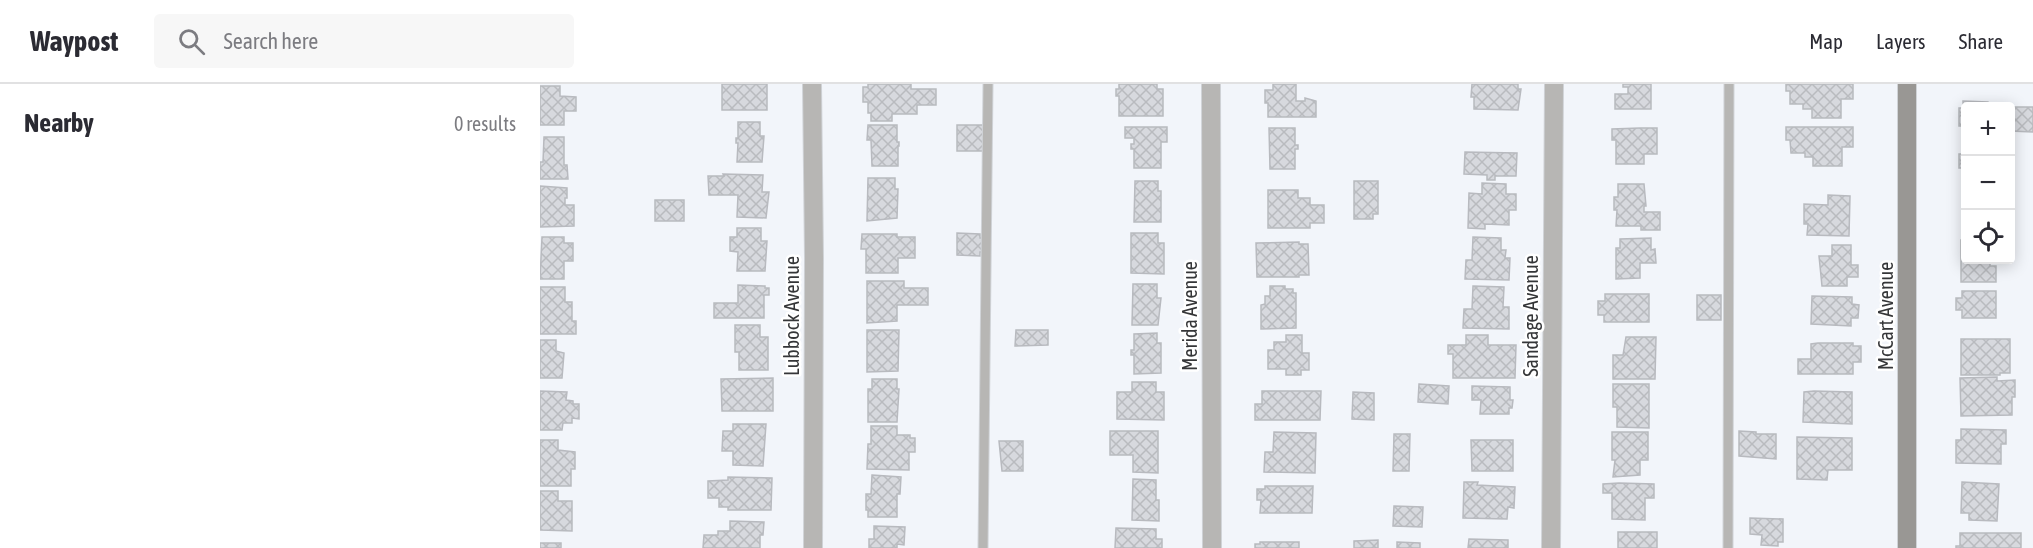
<!DOCTYPE html>
<meta charset="utf-8">
<style>
:root{--surface:#fff;--page:#f7f7f7;--text:#2b2b33;--muted:#7c7c81;--line:#e1e1e2}
body{margin:0;font-family:"Asap Condensed",sans-serif;background:var(--page);color:var(--text)}
.controls{position:absolute;right:18px;top:18px;display:grid;overflow:hidden;border-radius:6px;box-shadow:0 3px 15px #0003}
.controls button{width:54px;height:54px;display:grid;place-items:center;padding:0;border:0;border-bottom:2px solid var(--line);background:var(--surface);color:var(--text);font:30px sans-serif}
.list{margin:0;padding:0;list-style:none}
h2{display:flex;justify-content:space-between;align-items:center;height:78px;margin:0;padding:0 24px;font-size:26px}
h2 small{font-size:20px;font-weight:400;color:var(--muted)}
.icon{flex:none;width:33px;height:33px;fill:none;stroke:currentColor;stroke-width:2;stroke-linecap:round;stroke-linejoin:round}
.map{position:relative;flex:none;width:1493px;height:464px;overflow:hidden}
header{display:flex;align-items:center;gap:36px;box-sizing:border-box;height:84px;padding:0 30px;background:var(--surface);border-bottom:2px solid var(--line)}
header strong{font-size:28px}
nav{display:flex;gap:33px;margin-inline-start:auto;font-size:21px}
.search{width:420px;height:54px;background:var(--page);display:flex;align-items:center;gap:15px;box-sizing:border-box;padding:0 21px;border-radius:6px;color:var(--muted);font-size:22px}
main{display:flex}
aside{flex:1;background:var(--surface)}
.map>svg:first-child{display:block}
.building{fill:url(#building-cross-hatch);stroke:#b8babf;stroke-width:1.5}
.lines{fill:none;stroke-linecap:round;stroke-linejoin:round}
.service-casing{stroke:#d0d3d7;stroke-width:11}
.minor-casing{stroke:#d0d3d7;stroke-width:20}
.secondary-casing{stroke:#d0d3d7;stroke-width:20}
.service{stroke:#b7b6b4;stroke-width:9}
.minor{stroke:#b7b6b4;stroke-width:18}
.secondary{stroke:#999794;stroke-width:18}
.labels{text-anchor:middle;dominant-baseline:central;stroke-width:5;stroke-linejoin:round;paint-order:stroke}
.street-label{font-size:20px;fill:#353638;stroke:#fff}
</style>
<header>
<strong>Waypost</strong>
<div class="search"><svg class="icon" aria-label="search" viewBox="0 0 24 24"><circle cx="10" cy="10" r="6"/><path d="M15 15l6 6"/></svg>Search here</div>
<nav><a>Map</a><a>Layers</a><a>Share</a></nav>
</header>
<main>
<aside>
<h2>Nearby<small>0 results</small></h2>
<ul class="list">
</ul>
</aside>
<div class="map">
<svg width="1493" height="464" viewBox="0 0 1493 464">
<defs>
<pattern id="building-cross-hatch" width="8" height="8" patternUnits="userSpaceOnUse" patternTransform="scale(1.5)"><rect width="8" height="8" fill="#d7d9de"/><path d="M0 0l8 8M0 8l8-8" fill="none" stroke="#b9bbbf"/></pattern>
</defs>
<rect width="100%" height="100%" fill="#f2f5fa"/>
<!-- building -->
<g class="building">
<rect x="182" y="0" width="45" height="26"/>
<path d="M328,0H371V5H396V21H377V30H352V37H331V29H328V18H323V3H328Z"/>
<path d="M579,0H617V5H623V32H579V12H576V5H579Z"/>
<path d="M733,0H756V17H765V14L776,17V33H728V19H725V6H733Z"/>
<path d="M932,0H978V5H981L978,26L934,25V13H931Z"/>
<path d="M1083,0H1111V25H1075V10H1088V3H1083Z"/>
<path d="M1246,0H1313V15H1301V34H1272V25H1263V20H1250V7H1246Z"/>
<path d="M0,2H20V12L36,13V27H24V41H0Z"/>
<path d="M1423,17L1448,18L1451,22H1426V42H1419V24H1423Z"/>
<path d="M1470,23H1493V48L1470,47Z"/>
<path d="M198,38H220V52H224L222,78H197L198,59H196V54H198Z"/>
<path d="M328,41H357V58H359V62H358V82H332L331,56H327Z"/>
<path d="M417,41H444L443,67H417Z"/>
<path d="M585,43H627V58H621V84H594V65H591V60H594V54H585Z"/>
<path d="M1246,43H1313V63H1302V82H1273V73H1265V69H1251L1250,56H1246Z"/>
<path d="M729,44H755V61H758V65H755V85H730Z"/>
<path d="M1100,44H1117V70H1104V80H1076V56H1072V45Z"/>
<path d="M4,53H24V81H27L28,95H0V78H3Z"/>
<path d="M925,68L977,69L976,92H955V96H947V91L924,90Z"/>
<path d="M1419,70H1426V98H1422V84H1419Z"/>
<path d="M183,90L223,91L222,108H229L226,134L197,133L198,111H169L168,92H184Z"/>
<path d="M328,94H355V105H358L357,134L327,137Z"/>
<path d="M595,97H618V107H621V138H594Z"/>
<path d="M814,97H838V130H833V135H814Z"/>
<path d="M942,99L966,100V110H976V126H969V141L945,140V145L928,144L929,109L942,110Z"/>
<path d="M1078,100H1104L1106,122H1104V128H1120V146H1101V142H1076L1077,126H1074V113H1078Z"/>
<path d="M0,102L27,104V114H25V121H34V142L0,143Z"/>
<path d="M728,106H758V114H770V121H784V139H770V144H728Z"/>
<path d="M1288,111L1310,112L1309,152L1267,151L1268,140H1264V120L1288,121Z"/>
<rect x="115" y="116" width="29" height="21"/>
<rect x="1423" y="117" width="3" height="31"/>
<path d="M197,144H221V157H227L225,187H197L198,168L190,167V153H197Z"/>
<path d="M417,149L440,150V154H445L444,168H440V172L417,171Z"/>
<path d="M591,149H618V159H624V190L591,189Z"/>
<path d="M322,150H357V153H375V174H358V189H326V165H321Z"/>
<path d="M2,153H24V159H33V177H24V195H0Z"/>
<path d="M933,153L961,154V166H966L965,174H970L969,196L925,195L926,176H932Z"/>
<path d="M1111,154V166L1115,165L1116,179H1100V194L1076,195V164H1080V155Z"/>
<path d="M1421,156H1426V176H1450V182H1456V198H1421Z"/>
<path d="M759,158V160H768L769,191H759V193H717L716,159Z"/>
<path d="M1292,161H1311V181H1318V193H1307V202H1282L1279,172H1292Z"/>
<path d="M327,197H364V204H388V221H357V237L327,239Z"/>
<path d="M593,200H617V214H621L618,241H592Z"/>
<path d="M198,201L225,202V204H229V211H224V234H174V219H198Z"/>
<path d="M730,202H745V205H753V209H756V244L721,245V221L725,220V212H730Z"/>
<path d="M933,202L964,203L963,223H969V245L923,244L924,225H932Z"/>
<path d="M0,203H25V218H32V237H36V250H0Z"/>
<path d="M1422,207H1456V234H1422V226H1416V214H1422Z"/>
<path d="M1065,210H1109V238H1064V231H1058V217H1065Z"/>
<rect x="1157" y="211" width="24" height="25"/>
<path d="M1272,212L1312,213V220L1319,221L1318,234H1311V242L1271,240Z"/>
<path d="M195,241H220V253H228V286H199V268H195Z"/>
<path d="M327,246H359L358,287L327,288Z"/>
<path d="M476,246H508V261L475,262Z"/>
<path d="M617,249V259H621V289L594,290V271H591V266H594V250Z"/>
<path d="M746,251H762V269H769V286H761V291H746V285H728V266H734V258H746Z"/>
<path d="M926,251H948V261H976L975,294H913V270H908V261H926Z"/>
<path d="M1086,253H1116L1115,295H1073V271H1083Z"/>
<path d="M1421,255H1470V289H1460V291H1421Z"/>
<path d="M0,256H16V267L24,269L22,294H0Z"/>
<path d="M1278,259H1313V262H1321V278H1313V290H1258V275H1271V260Z"/>
<path d="M1457,293V297L1475,296V313H1472V331L1421,332L1420,294Z"/>
<path d="M233,294V327H182L181,295Z"/>
<path d="M332,295H357V305H359L357,338H328V305H332Z"/>
<path d="M592,298H616V308H624V336L577,335V308H592Z"/>
<path d="M879,300L909,302L908,320L878,318Z"/>
<path d="M1073,300H1109V344L1077,343V323H1073Z"/>
<path d="M932,302L970,303V316H973L972,324H969V330H940L941,316H932Z"/>
<path d="M0,307L27,308L26,316L33,317V320H39V335L32,334V339H23L22,346H0Z"/>
<path d="M722,307H781L780,336H715V320H722Z"/>
<path d="M1274,307L1312,308V340L1263,338L1264,308Z"/>
<path d="M813,308L834,309V336L812,335Z"/>
<path d="M193,340H226L223,382L193,381V367H182L183,347H193Z"/>
<path d="M331,342H357V351H370V354H375V368H369V386L327,385L328,360H331Z"/>
<path d="M1421,345L1466,346V360H1461V380L1416,379V356H1421Z"/>
<path d="M570,347H618V389L593,388V371H570Z"/>
<path d="M1199,347L1216,348V350H1236V375L1199,372Z"/>
<path d="M734,348L776,349L775,389L724,388L725,368H733Z"/>
<path d="M1072,348H1108V376H1100V391L1073,393L1075,376H1072Z"/>
<path d="M854,350H870L869,387H853Z"/>
<path d="M1257,353L1312,354V386H1288L1287,396L1257,395Z"/>
<path d="M0,356H18V366L35,368V385H31V402H0Z"/>
<path d="M931,356H973V387H932Z"/>
<path d="M459,357H483V387H462Z"/>
<path d="M332,391L361,393L360,410H357V433H328V426H326V410H331Z"/>
<path d="M188,393L232,394L231,426H188V423H179V414H168V397L188,396Z"/>
<path d="M593,395L616,396V416H619V437L592,436Z"/>
<path d="M924,398H938L937,401L975,403L974,424L968,423L967,435L923,434Z"/>
<path d="M1422,398L1459,400L1457,437L1429,436V429H1421Z"/>
<path d="M1079,399L1114,400V414H1105V436L1072,435V409H1063V400Z"/>
<path d="M725,402H773L772,429H720L721,416H717V405H725Z"/>
<path d="M0,407H18V417H32V447L0,446Z"/>
<path d="M854,422L883,423L882,443L853,442Z"/>
<path d="M1210,434L1243,435V458H1238V462L1221,461L1222,451L1210,450Z"/>
<path d="M190,437L224,438L223,451H220V464H163L164,451H178V447H190Z"/>
<path d="M334,442L365,443L364,461L357,460V464H329V455H334Z"/>
<path d="M576,444L616,445V455H622V464H575Z"/>
<rect x="1078" y="448" width="39" height="16"/>
<path d="M1420,449H1481V464H1416V462H1420Z"/>
<path d="M929,455L968,456V464H928Z"/>
<path d="M838,456V464H814V457Z"/>
<path d="M720,458H759V464H715V460H720Z"/>
<path d="M857,458L880,459V464H857Z"/>
<rect x="0" y="459" width="21" height="5"/>
</g>
<g class="lines">
<defs>
<g id="service">
<path d="M443,464L448,0"/>
<path d="M1188,464L1189,0"/>
</g>
<g id="minor">
<path d="M272,0L274,174L273,464"/>
<path d="M671,0L672,464"/>
<path d="M1011,464L1014,0"/>
</g>
<path id="secondary" d="M1367,0V464"/>
</defs>
<!-- service casing -->
<use href="#service" class="service-casing"/>
<!-- minor casing -->
<use href="#minor" class="minor-casing"/>
<!-- secondary casing -->
<use href="#secondary" class="secondary-casing"/>
<!-- service -->
<use href="#service" class="service"/>
<!-- minor -->
<use href="#minor" class="minor"/>
<!-- secondary -->
<use href="#secondary" class="secondary"/>
</g>
<g class="labels">
<!-- street labels -->
<g class="street-label">
<text transform="translate(251 232) rotate(-90)">Lubbock Avenue</text>
<text transform="translate(649 232) rotate(-90)">Merida Avenue</text>
<text transform="translate(990 232) rotate(-90)">Sandage Avenue</text>
<text transform="translate(1345 232) rotate(-90)">McCart Avenue</text>
</g>
</g>
</svg>
<div class="controls">
<button>+</button>
<button>−</button>
<button><svg class="icon" aria-label="locate" viewBox="0 0 24 24"><circle cx="12" cy="12" r="6"/><path d="M12 2v4M12 18v4M2 12h4M18 12h4"/></svg></button>
</div>
</div>
</main>
